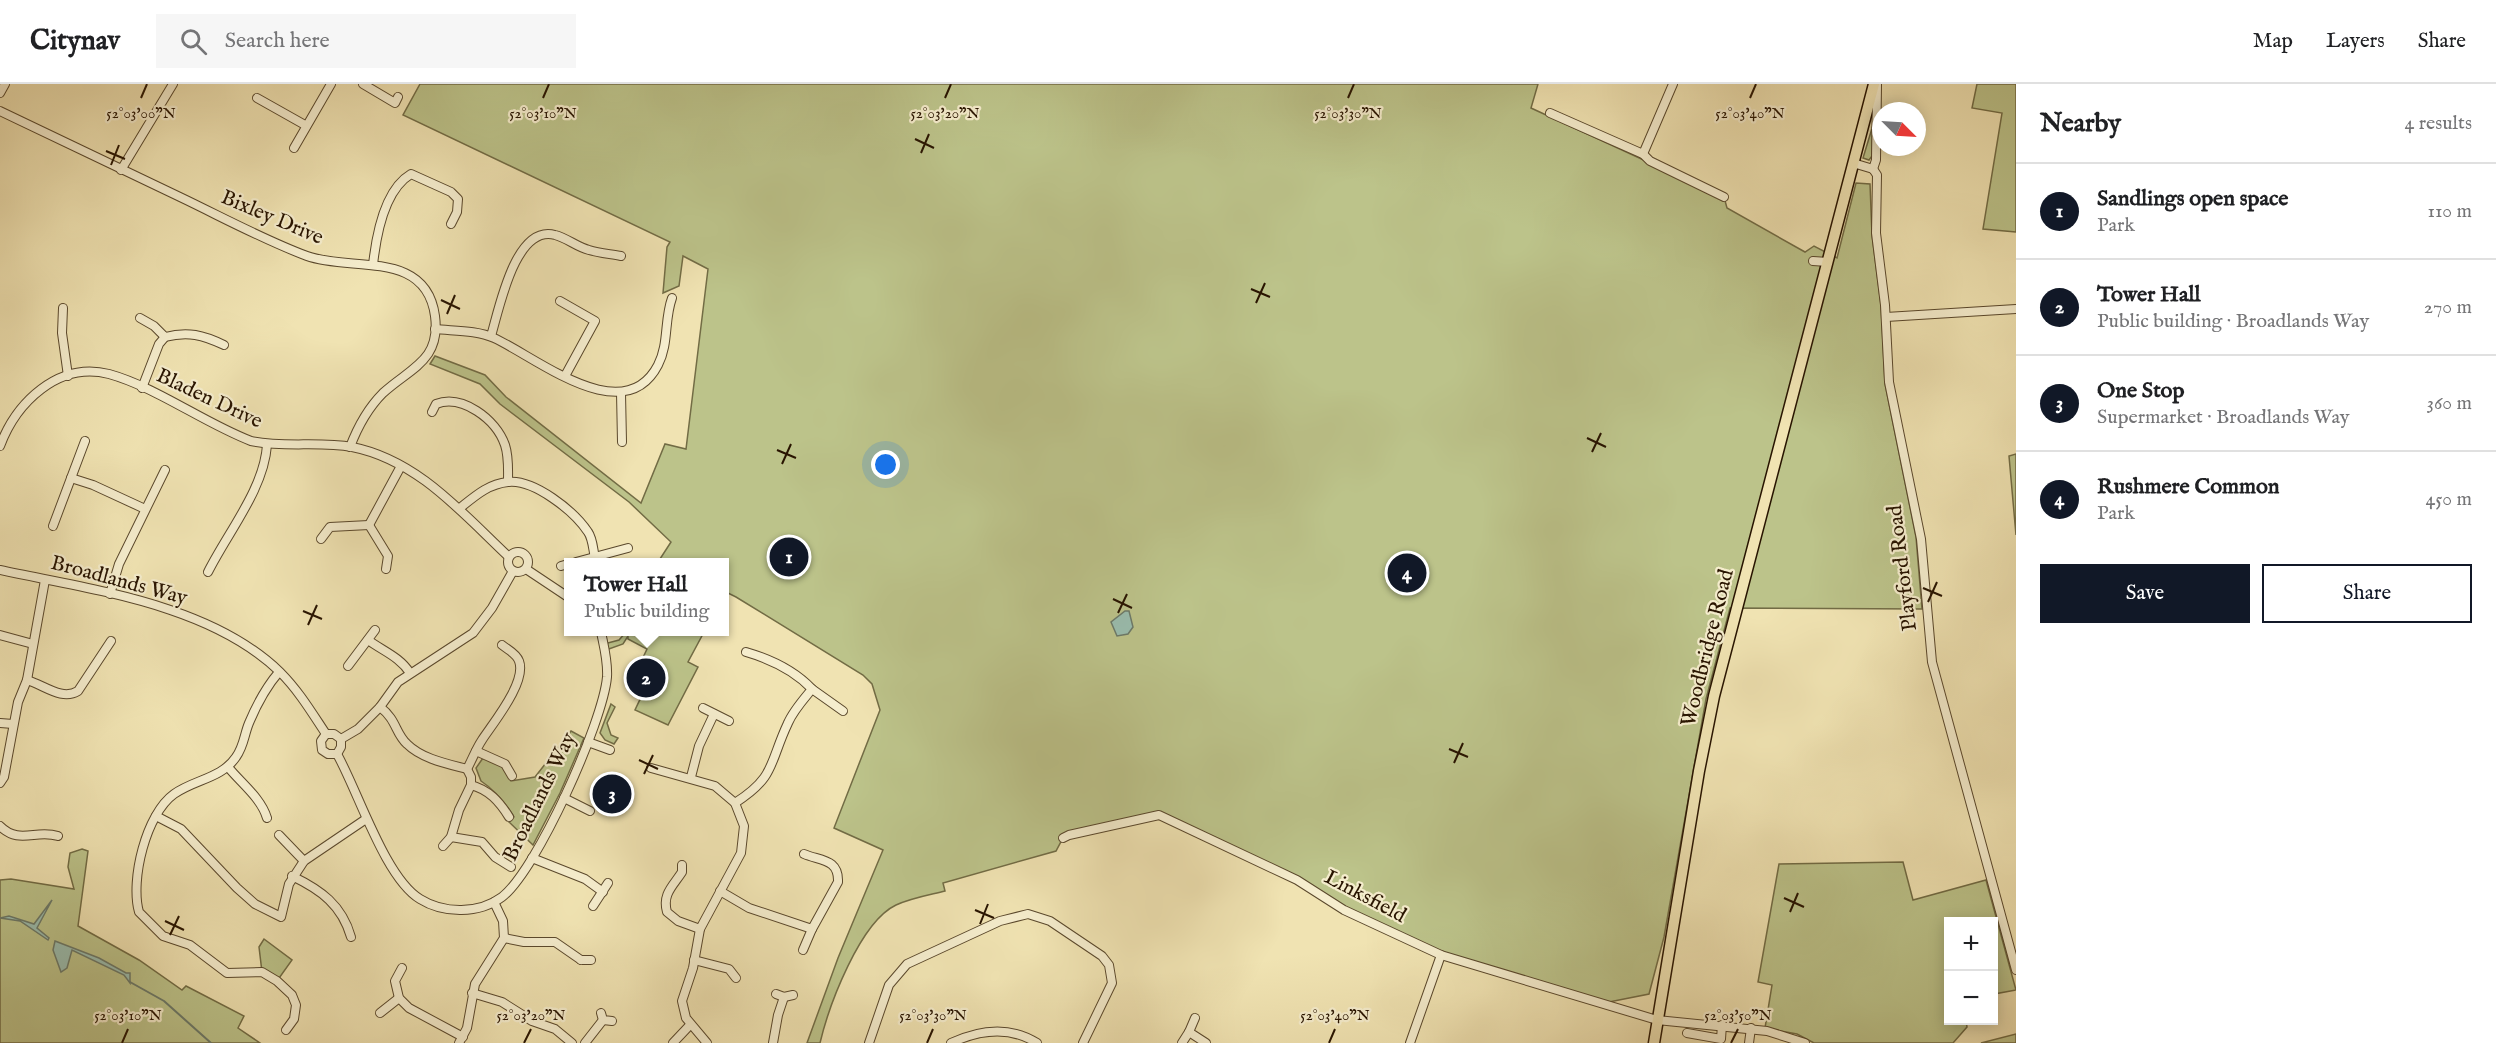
<!DOCTYPE html>
<meta charset="utf-8">
<style>
:root{--surface:#fff;--page:#f6f6f6;--text:#202124;--muted:#757577;--line:#e0e0e0;--accent:#111827}
body{margin:0;font-family:"IM FELL English",serif;background:var(--page);color:var(--text)}
.controls{position:absolute;right:18px;bottom:18px;display:grid;overflow:hidden;border-radius:0px;box-shadow:0 3px 15px #0003}
.controls button{width:54px;height:54px;display:grid;place-items:center;padding:0;border:0;border-bottom:2px solid var(--line);background:var(--surface);color:var(--text);font:30px sans-serif}
.compass{position:absolute;left:1872px;top:18px;width:54px;height:54px;border-radius:50%;background:var(--surface);box-shadow:0 3px 15px #0003;rotate:114deg}
.you{position:absolute;left:886px;top:381px;width:21px;height:21px;margin:-15px;border:4px solid #fff;border-radius:50%;background:#1a73e8;box-shadow:0 0 0 9px #1a73e833}
.badge{display:grid;place-items:center;width:39px;height:39px;border-radius:50%;background:var(--accent);color:#fff;font-size:20px;font-weight:700}
.pin{position:absolute;translate:-50% -50%;border:3px solid #fff;box-shadow:0 2px 6px #0006}
.popup{position:absolute;left:564px;top:474px;width:165px;height:78px;box-sizing:border-box;display:grid;place-content:center;border-radius:0px;background:var(--surface);filter:drop-shadow(0 2px 4px #0005);font-size:20px;white-space:nowrap;color:var(--muted)}
.popup b{font-size:22px;color:var(--text)}
.popup::after{content:'';position:absolute;left:50%;top:100%;margin-left:-12px;border:12px solid transparent;border-top-color:var(--surface)}
.list{margin:0;padding:0;list-style:none}
h2{display:flex;justify-content:space-between;align-items:center;height:78px;margin:0;padding:0 24px;font-size:26px}
h2 small{font-size:20px;font-weight:400;color:var(--muted)}
.list li{display:grid;grid-template-columns:39px 1fr auto;gap:18px;align-items:center;box-sizing:border-box;height:96px;padding:0 24px;border-top:2px solid var(--line)}
.list b{display:block;font-size:22px;white-space:nowrap}
.list p{margin:0;font-size:20px;white-space:nowrap;color:var(--muted)}
.list em{font-size:20px;font-style:normal;color:var(--muted)}
.actions{display:flex;gap:12px;padding:18px 24px}
.actions a{flex:1;padding:14px 0;border:2px solid var(--accent);border-radius:0px;text-align:center;font-size:21px;color:var(--accent)}
.actions .main{background:var(--accent);color:#fff}
.icon{flex:none;width:33px;height:33px;fill:none;stroke:currentColor;stroke-width:2;stroke-linecap:round;stroke-linejoin:round}
.map{position:relative;flex:none;width:2016px;height:959px;overflow:hidden}
header{display:flex;align-items:center;gap:36px;box-sizing:border-box;height:84px;padding:0 30px;background:var(--surface);border-bottom:2px solid var(--line)}
header strong{font-size:28px}
nav{display:flex;gap:33px;margin-inline-start:auto;font-size:21px}
.search{width:420px;height:54px;background:var(--page);display:flex;align-items:center;gap:15px;box-sizing:border-box;padding:0 21px;border-radius:0px;color:var(--muted);font-size:22px}
main{display:flex}
aside{flex:1;background:var(--surface)}
.map>svg:first-child{display:block}
.green{fill:#bcc38a;stroke:#726c45;stroke-width:1.5}
.water{fill:#9abeb0;stroke:#6c7a6a;stroke-width:1.5}
.lines{fill:none;stroke-linecap:round;stroke-linejoin:round}
.stream{stroke:#6c7a6a;stroke-width:2}
.minor-casing{stroke:#5a482c;stroke-width:10}
.major-casing{stroke:#281400;stroke-width:13}
.minor{stroke:#f5edcd;stroke-width:8}
.major{stroke:#f0e3b2;stroke-width:10}
.ticks{fill:none;stroke:#281400;stroke-width:2}
.labels{text-anchor:middle;dominant-baseline:central;stroke-width:4.5;stroke-linejoin:round;paint-order:stroke}
.street-label{font-size:21px;fill:#281400;stroke:#f5edcd}
.ticks-label{font-size:15px;text-anchor:middle;fill:#281400;stroke:#f5edcd;stroke-width:4.5;stroke-linejoin:round;paint-order:stroke}
</style>
<header>
<strong>Citynav</strong>
<div class="search"><svg class="icon" aria-label="search" viewBox="0 0 24 24"><circle cx="10" cy="10" r="6"/><path d="M15 15l6 6"/></svg>Search here</div>
<nav><a>Map</a><a>Layers</a><a>Share</a></nav>
</header>
<main>
<div class="map">
<svg width="2016" height="959" viewBox="0 0 2016 959">
<rect width="100%" height="100%" fill="#f0e3b2"/>
<filter id="stains"><feTurbulence type="fractalNoise" baseFrequency=".00333" numOctaves="4"/><feColorMatrix values="0 0 0 0 .2 0 0 0 0 .09 0 0 0 0 .02 0 0 0 .5 -.17"/></filter>
<radialGradient id="worn" r=".72"><stop offset=".6" stop-color="#630" stop-opacity="0"/><stop offset="1" stop-color="#630" stop-opacity=".3"/></radialGradient>
<!-- green -->
<g class="green">
<path d="M420,0H1538L1531,24L1724,113L1727,124L1805,168L1814,162L1837,174L1856,99L1870,100L1872,151L1881,221L1885,300L1916,453L1922,525L1730,524L1706,615L1664,853L1649,910L1609,918L1441,871L1344,826L1297,796L1159,731L1063,754L1056,767L943,799L945,807C929,811 911,814 896,821C860,838 829,921 820,959H807L838,874L883,766L834,744L880,626L872,600L863,591L736,513L726,508L724,512V478H658L671,458L629,418L500,320L480,300L430,280L435,272L485,291L506,313L641,419L665,360L686,365L708,185L683,172L679,202L663,209L667,163L670,158L403,31Z"/>
<path d="M1977,0H2016V148L1983,145L2002,29L1972,24Z"/>
<path d="M1873,41L1872,72L1869,76L1863,74Z"/>
<path d="M2016,370V451L2009,372Z"/>
<path d="M626,548H704L688,578L698,583L668,641L635,626L644,607L654,611L664,592L640,580L647,565L628,555V552L623,560L606,566L604,560L619,556Z"/>
<path d="M611,620L615,623L607,639L611,651L618,654L614,660L605,656L600,649Z"/>
<path d="M571,647L584,654L560,709L533,761L509,738L514,733C505,718 496,707 481,697L476,684L483,674L502,682L511,697L535,693Z"/>
<path d="M82,765L88,767L78,842L139,876L182,906L186,902L244,932L238,944L260,959H0V796L11,795L74,805L68,783L70,769Z"/>
<path d="M1903,778L1913,816L1986,796L2016,906L1994,910V838H1948V936L1966,937L1967,943L1953,959H1814L1797,950L1765,944L1772,901L1758,898L1779,780Z"/>
<path d="M264,855L292,876L277,897L262,888L259,863Z"/>
<path d="M2016,950V959H1981Z"/>
</g>
<!-- water -->
<g class="water">
<path d="M1125,527H1129L1133,543L1128,550L1117,552L1111,538Z"/>
<path d="M52,816L37,844L49,854L48,856L20,837L0,834L9,832L34,840Z"/>
<path d="M55,857L99,874L126,889H130V899L124,891L72,866L67,884L61,888L53,866Z"/>
</g>
<g class="lines">
<!-- stream -->
<path class="stream" d="M130,898L164,917L211,959"/>
<defs>
<g id="minor">
<path d="M363,0L395,19L398,13"/>
<path d="M0,9L5,0"/>
<path d="M257,14L305,41"/>
<path d="M0,27C60,56 120,84 180,113C222,133 264,156 307,172C351,188 426,165 435,232C441,277 410,284 383,309C367,325 358,342 350,363"/>
<path d="M1550,29L1643,70L1650,77L1724,113"/>
<path d="M294,64L331,0"/>
<path d="M1643,70L1673,0"/>
<path d="M1853,79L1873,85"/>
<path d="M1873,85L1877,91L1876,149L1885,221L1889,298L1921,455L1932,578L2016,886"/>
<path d="M1873,85L1876,76L1877,1"/>
<path d="M121,86L173,0"/>
<path d="M1813,177L1828,178"/>
<path d="M373,181C376,153 384,106 411,90L451,108L458,115L457,128L451,140"/>
<path d="M560,217L595,237L565,292"/>
<path d="M63,224L62,249L68,292"/>
<path d="M1886,233L2016,225"/>
<path d="M140,234L154,242L165,253C188,247 203,251 224,261"/>
<path d="M435,245C453,247 477,246 494,254C536,273 624,347 658,281C669,260 664,236 672,214"/>
<path d="M491,252C499,226 515,140 555,151C567,154 577,163 589,166C599,169 611,170 621,172"/>
<path d="M142,304L159,260L165,253"/>
<path d="M621,309L622,358"/>
<path d="M432,328L436,320C462,310 496,335 505,361C509,373 508,386 508,398"/>
<path d="M0,362C16,319 58,277 109,290C156,303 204,339 251,357C284,364 319,357 352,363C418,376 463,430 509,473"/>
<path d="M71,394L93,401L145,425"/>
<path d="M460,424C475,412 488,400 508,398C534,395 574,427 588,448C593,455 593,466 595,474"/>
<path d="M369,441L401,382"/>
<path d="M369,441L388,472L386,485"/>
<path d="M53,442L85,357"/>
<path d="M321,455L330,443L369,441"/>
<circle cx="518" cy="478" r="10"/>
<path d="M576,478L628,464"/>
<path d="M561,482L568,480"/>
<path d="M526,485L568,513"/>
<path d="M0,486C92,506 210,520 280,588C299,607 312,629 326,650"/>
<path d="M208,488C228,448 264,405 267,361"/>
<path d="M110,510L119,480L165,386"/>
<path d="M0,551L33,560"/>
<path d="M368,556C383,567 400,573 410,589"/>
<path d="M348,582L375,546"/>
<path d="M279,588C266,603 257,620 249,639C244,651 244,662 236,673C221,695 195,695 174,710C146,730 130,796 139,828L163,852L190,861L227,889L262,888L277,897L292,911L296,921L294,935L286,946"/>
<path d="M27,596C44,601 62,617 78,607L111,557"/>
<path d="M812,605L843,627"/>
<path d="M380,623C397,636 395,649 407,660C422,675 448,680 467,685C472,676 476,665 482,656C493,639 527,598 519,577C516,569 508,566 502,561"/>
<path d="M703,624L729,637"/>
<path d="M0,639L13,640"/>
<path d="M326,650L321,657L322,666L328,670H337"/>
<path d="M326,650H334L341,655V663L337,670"/>
<path d="M341,655L358,645L380,623L398,598L473,549L492,524L513,487"/>
<path d="M588,658L610,666"/>
<path d="M476,667L505,680L512,692"/>
<path d="M337,670C358,707 385,794 420,815C444,830 479,830 502,813C537,786 603,638 607,593C608,577 604,563 601,548"/>
<path d="M228,683C242,700 261,714 267,734"/>
<path d="M651,684L715,702L735,719L744,742L741,769L700,845L693,884L682,917L686,934L707,959"/>
<path d="M691,693L699,662L714,630"/>
<path d="M0,699L4,693L18,618L27,596L45,496"/>
<path d="M471,701C489,706 499,717 509,733"/>
<path d="M564,714L590,727"/>
<path d="M735,719C776,693 769,679 788,639C793,627 803,616 812,605C795,587 770,575 746,568"/>
<path d="M156,732L181,745L237,804L255,820L281,833L289,800L304,777L366,735"/>
<path d="M0,742C19,761 36,745 58,752"/>
<path d="M279,751L304,777"/>
<path d="M451,753L482,758L495,773L511,783"/>
<path d="M1063,754L1069,751L1159,731L1297,796L1344,826L1441,871L1657,936L1767,947L1805,959"/>
<path d="M443,762L451,753L459,726L471,701V693L467,685"/>
<path d="M532,774L585,795L603,808"/>
<path d="M682,781V788C673,802 662,810 667,828L678,837L700,845"/>
<path d="M292,792C321,806 342,821 351,853"/>
<path d="M720,807L749,824L812,845L838,798C839,775 821,777 804,770"/>
<path d="M593,822L608,799"/>
<path d="M504,854L524,858H555L581,876"/>
<path d="M803,866L812,845"/>
<path d="M581,876H591"/>
<path d="M694,876L729,885L736,894"/>
<path d="M402,884L395,897L399,914L409,924L463,953"/>
<path d="M472,909L502,918L532,937L555,945L572,959"/>
<path d="M776,910L784,913L793,911"/>
<path d="M380,929L399,914"/>
<path d="M601,929L603,936L612,937"/>
<path d="M1195,934L1189,948L1206,959"/>
<path d="M1687,949L1721,955L1722,941"/>
<path d="M459,959L467,944L475,900L504,854L503,837L494,818"/>
<path d="M585,959L603,936"/>
<path d="M673,959L690,941"/>
<path d="M773,959L778,931L784,913"/>
<path d="M869,959L889,901L907,880L1000,837L1028,830L1050,837L1102,872L1109,881L1112,899L1083,959"/>
<path d="M951,959C979,946 1010,942 1037,959"/>
<path d="M1182,959L1189,948"/>
<path d="M1410,959L1441,871"/>
<path d="M1749,959L1751,944"/>
</g>
<path id="major" d="M1654,959L1699,687L1714,612L1874,0"/>
</defs>
<!-- minor casing -->
<use href="#minor" class="minor-casing"/>
<!-- major casing -->
<use href="#major" class="major-casing"/>
<!-- minor -->
<use href="#minor" class="minor"/>
<!-- major -->
<use href="#major" class="major"/>
</g>
<!-- ticks -->
<path class="ticks" d="M141,14L147,0M543,14L549,0M945,14L951,0M1348,14L1354,0M1750,14L1756,0M915,55L934,64M106,67L125,75M921,69L929,50M111,81L119,61M1251,205L1270,213M441,216L460,225M1256,219L1265,199M447,230L455,211M1587,354L1606,363M777,366L796,374M1592,368L1601,349M782,380L791,360M1923,504L1942,512M1113,515L1132,524M1928,518L1937,498M303,527L322,535M1118,529L1127,510M308,541L317,521M1449,665L1468,673M639,676L658,685M1454,679L1463,659M644,690L653,671M1784,814L1804,823M975,826L994,834M1790,828L1798,809M165,837L184,846M980,840L988,820M170,851L179,832M122,959L128,945M524,959L531,945M927,959L933,945M1329,959L1335,945M1731,959L1738,945"/>
<g class="labels">
<!-- street labels -->
<g class="street-label">
<text transform="translate(272 134) rotate(23)">Bixley Drive</text>
<text transform="translate(209 315) rotate(25)">Bladen Drive</text>
<text transform="translate(1903 484) rotate(-97)">Playford Road</text>
<text transform="translate(119 497) rotate(15)">Broadlands Way</text>
<text transform="translate(1708 564) rotate(-76)">Woodbridge Road</text>
<text transform="translate(540 713) rotate(-64)">Broadlands Way</text>
<text transform="translate(1365 813) rotate(28)">Linksfield</text>
</g>
</g>
<g class="ticks-label">
<text x="141" y="34">52°03'00"N</text>
<text x="543" y="34">52°03'10"N</text>
<text x="1750" y="34">52°03'40"N</text>
<text x="945" y="34">52°03'20"N</text>
<text x="1348" y="34">52°03'30"N</text>
<text x="128" y="936">52°03'10"N</text>
<text x="531" y="936">52°03'20"N</text>
<text x="933" y="936">52°03'30"N</text>
<text x="1335" y="936">52°03'40"N</text>
<text x="1738" y="936">52°03'50"N</text>
</g>
<rect width="100%" height="100%" filter="url(#stains)"/>
<rect width="100%" height="100%" fill="url(#worn)"/>
</svg>
<div class="controls">
<button>+</button>
<button>−</button>
</div>
<svg class="compass" viewBox="-18 -18 36 36"><path d="M0-13l5 13h-10z" fill="#e53935"/><path d="M0 13l5-13h-10z" fill="#757577"/></svg>
<div class="you"></div>
<div class="pin badge" style="left:789px;top:473px">1</div>
<div class="pin badge" style="left:646px;top:594px">2</div>
<div class="popup"><b>Tower Hall</b>Public building</div>
<div class="pin badge" style="left:612px;top:710px">3</div>
<div class="pin badge" style="left:1407px;top:489px">4</div>
</div>
<aside>
<h2>Nearby<small>4 results</small></h2>
<ul class="list">
<li><span class="badge">1</span><div><b>Sandlings open space</b><p>Park</p></div><em>110 m</em></li>
<li><span class="badge">2</span><div><b>Tower Hall</b><p>Public building · Broadlands Way</p></div><em>270 m</em></li>
<li><span class="badge">3</span><div><b>One Stop</b><p>Supermarket · Broadlands Way</p></div><em>360 m</em></li>
<li><span class="badge">4</span><div><b>Rushmere Common</b><p>Park</p></div><em>450 m</em></li>
</ul>
<div class="actions"><a class="main">Save</a><a>Share</a></div>
</aside>
</main>
